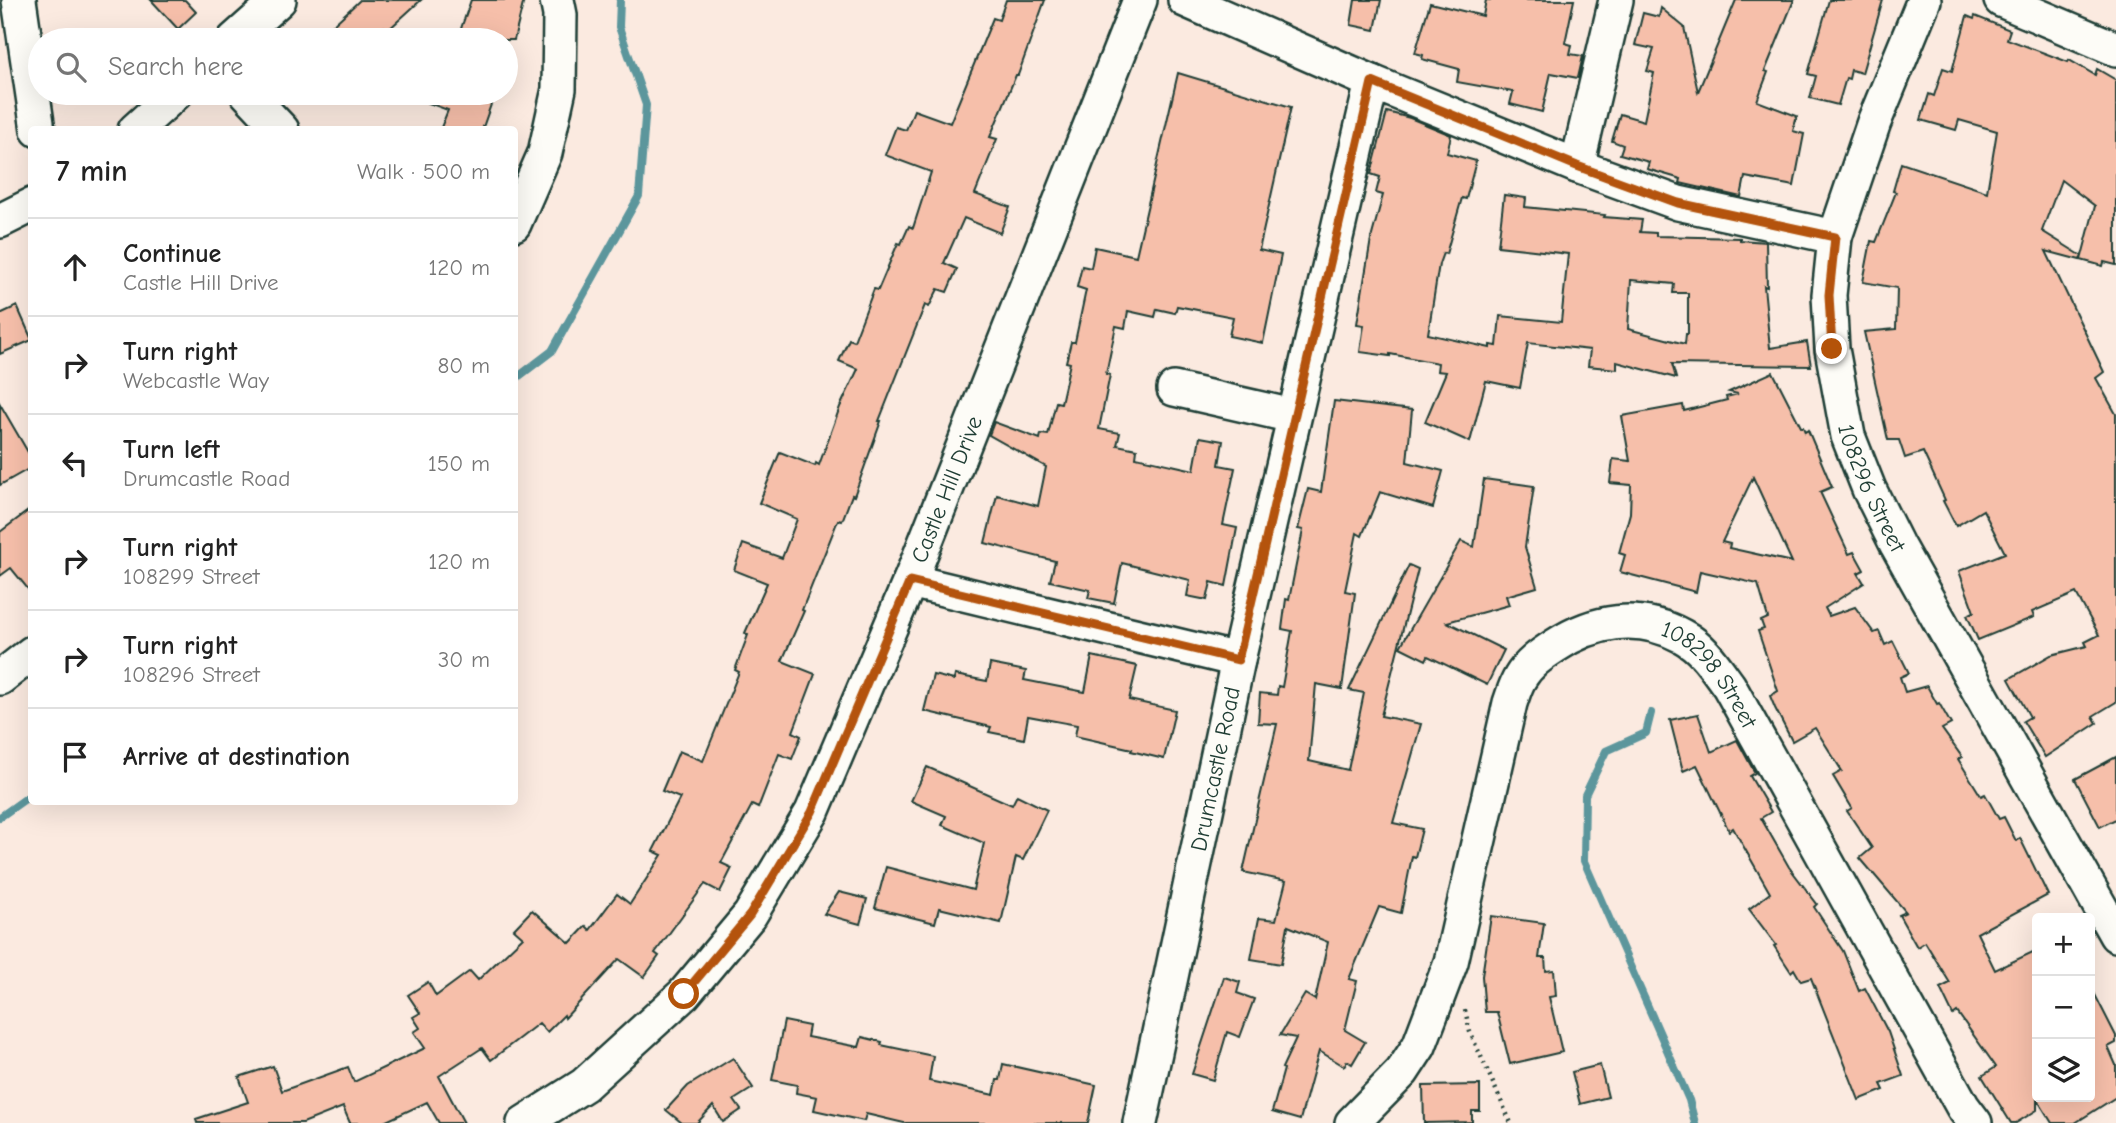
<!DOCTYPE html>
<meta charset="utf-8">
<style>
:root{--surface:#fff;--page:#f2f2f2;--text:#222;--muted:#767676;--line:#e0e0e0}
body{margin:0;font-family:"Comic Neue",sans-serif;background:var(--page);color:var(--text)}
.controls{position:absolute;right:21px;bottom:21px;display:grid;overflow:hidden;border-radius:7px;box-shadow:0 7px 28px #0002}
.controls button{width:63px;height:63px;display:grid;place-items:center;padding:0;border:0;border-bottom:2px solid var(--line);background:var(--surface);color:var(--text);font:35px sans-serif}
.stop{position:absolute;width:21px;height:21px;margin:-16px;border:5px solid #b45309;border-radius:50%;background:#fff}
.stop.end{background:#b45309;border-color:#fff;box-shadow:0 2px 7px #0008}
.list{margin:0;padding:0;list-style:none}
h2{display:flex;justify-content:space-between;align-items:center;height:91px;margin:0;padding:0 28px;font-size:30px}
h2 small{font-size:23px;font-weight:400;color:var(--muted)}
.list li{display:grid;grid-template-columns:46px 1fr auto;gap:21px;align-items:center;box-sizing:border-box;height:98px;padding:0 28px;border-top:2px solid var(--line)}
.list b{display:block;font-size:26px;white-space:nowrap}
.list p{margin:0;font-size:23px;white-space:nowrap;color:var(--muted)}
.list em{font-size:23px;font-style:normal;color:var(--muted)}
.icon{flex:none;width:38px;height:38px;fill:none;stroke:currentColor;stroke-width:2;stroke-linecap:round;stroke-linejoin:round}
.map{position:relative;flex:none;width:2116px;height:1123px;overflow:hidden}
.search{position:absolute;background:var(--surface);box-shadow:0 7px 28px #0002;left:28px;top:28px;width:490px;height:77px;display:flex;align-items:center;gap:18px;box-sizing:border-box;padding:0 24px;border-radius:38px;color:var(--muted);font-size:26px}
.panel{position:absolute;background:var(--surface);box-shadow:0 7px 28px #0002;left:28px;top:126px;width:490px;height:679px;border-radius:7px}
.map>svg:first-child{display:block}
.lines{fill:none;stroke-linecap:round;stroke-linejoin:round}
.stream{stroke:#5c969c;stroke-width:8}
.building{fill:#f6bfaa;stroke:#1f3d34;stroke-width:2;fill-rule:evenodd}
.minor-casing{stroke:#1f3d34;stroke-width:38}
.path{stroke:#1f3d34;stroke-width:4.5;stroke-dasharray:2 5;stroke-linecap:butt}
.minor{stroke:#fdfcf7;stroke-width:33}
.route{stroke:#b45309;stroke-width:9}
.labels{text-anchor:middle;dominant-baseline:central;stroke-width:5;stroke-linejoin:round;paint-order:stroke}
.street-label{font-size:23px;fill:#1f3d34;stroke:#fdfcf7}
</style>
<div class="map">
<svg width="2116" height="1123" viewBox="0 0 2116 1123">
<rect width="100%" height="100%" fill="#fbeae0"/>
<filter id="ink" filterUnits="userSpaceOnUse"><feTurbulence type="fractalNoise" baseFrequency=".0143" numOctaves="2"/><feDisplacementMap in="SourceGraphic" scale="14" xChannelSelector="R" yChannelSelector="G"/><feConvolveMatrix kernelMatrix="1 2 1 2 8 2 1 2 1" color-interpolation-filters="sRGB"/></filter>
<g filter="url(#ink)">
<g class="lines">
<!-- stream -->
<g class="stream">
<path d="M514,380L552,351L639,196L646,105L619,27L620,0"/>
<path d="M1651,713L1646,733L1606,751L1585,795L1584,861L1689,1100L1695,1123"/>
<path d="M0,817L32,794"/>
</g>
</g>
<!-- building -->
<g class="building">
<path d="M151,0H185L196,12L178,29Z"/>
<path d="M360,0H421L387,31L384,27L370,40H317Z"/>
<path d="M471,0H524L514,40H457Z"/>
<path d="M1006,0H1045L1018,75H1016L990,137L997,139L975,194L1010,207L1000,233L964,218L944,263L957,269L947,292L938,289L929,307L925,305L879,421H881L854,496L852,495L842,521L838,520L802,610L804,611L782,661L815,674L793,732L801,736L792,759L779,754L758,808L752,805L721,863L732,868L720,892L705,884L655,953L659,956L644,977L619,959L565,1018L564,1015L547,1032L539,1023L491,1060L482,1048L439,1076L464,1123H439L427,1102L382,1123H350L343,1107L303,1123H197L196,1119L248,1102L239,1077L273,1066L282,1091L348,1067L354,1082L425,1048L414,1032L420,1028L413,1017L420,1013L408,995L428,982L436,996L470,971L478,980L523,937L514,929L532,910L570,943L586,926L590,930L617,894L630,904L662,855L653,851L680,798L662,791L679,751L703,761L739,672L735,670L748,635L745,633L767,583L734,570L743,544L782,558L797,519L759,503L780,452L815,466L816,463L819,465L840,407L858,369L839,361L849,339L854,341L874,289L878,290L898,243L901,244L909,226L913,228L931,172L885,155L896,127L906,130L914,110L950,123L993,18L999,20Z"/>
<path d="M1355,0H1381L1375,30L1351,25Z"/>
<path d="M1486,0H1574L1565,43L1572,45L1570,54L1583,56L1578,78L1551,73L1542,112L1510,104L1513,92L1457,82L1459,69L1422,59L1423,55L1415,53L1430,3L1483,16Z"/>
<path d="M1736,0H1794L1765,71L1768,72L1757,101L1797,116L1793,131L1804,134L1794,186L1745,177L1741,197L1680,183L1681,179L1647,169L1649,162L1620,154L1623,145L1612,141L1620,114L1644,121L1654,73L1647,71L1654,49L1635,45L1643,13L1659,17L1661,8L1684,27L1698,92Z"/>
<path d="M1829,0H1883L1862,73L1851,70L1849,79L1846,78L1838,105L1810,98L1816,76L1808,74Z"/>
<path d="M1967,16L1974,19L1975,16L2010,30L2007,39L2068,62L2069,60L2095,75L2097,69L2116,80V265L2104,262L2103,266L2081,260L2095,206L2061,180L2042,231L2082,256L2080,260L2046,251L2104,372L2096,378L2116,414V702L2093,716L2097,723L2045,757L2023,721L2030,717L2009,679L2051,655L2087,646L2085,642L2099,635L2076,593L2032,612L2034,617L1978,640L1967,615L1974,612L1959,571L2005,553L1983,510L1956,526L1943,501L1945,500L1923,452L1905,458L1899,440H1888L1864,332L1896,329L1897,288L1863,282L1871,241L1876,242L1896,192L1893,191L1901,163L1987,192L1997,131L1959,120L1956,130L1921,120L1929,94L1934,96L1943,68L1952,71Z"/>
<path d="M1178,73L1291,107L1259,250L1281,255L1263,343L1229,336L1233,317L1177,306L1175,313L1157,309L1155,317L1128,311L1125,328L1116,326L1106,374L1110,375L1099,429L1120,433L1117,445L1137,449L1136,457L1194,470L1200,437L1223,441L1219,465L1235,468L1223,525L1237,528L1226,586L1211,582L1207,600L1187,596L1190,580L1122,563L1114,603L1088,598L1090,590L1050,581L1055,561L985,543L997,495L1038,506L1046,467L989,435L994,422L1040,439L1041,434L1048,435L1056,402L1061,403L1070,363L1066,362L1071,342H1075L1086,290L1077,287L1082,266L1091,268L1095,247L1136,256Z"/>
<path d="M410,93H495L482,130H440L448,110L409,96Z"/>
<path d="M1387,112L1410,118L1451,135L1447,153L1476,161L1466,199L1462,198L1446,254L1443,253L1439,264L1428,334L1490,348V345L1497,346L1500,316L1561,322L1568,254L1498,246L1504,195L1526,198L1525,207L1605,215L1604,217L1642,220L1640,232L1656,233V236L1740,238V240L1766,242L1767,287L1764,286L1770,348L1807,342L1811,366L1672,364L1676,378L1617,362V369L1588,366L1590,350L1528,343L1520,388L1486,381L1470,442L1425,422L1446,372L1437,371L1438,363L1390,354V356L1360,352L1364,325L1357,324L1371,239L1383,195L1376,193L1380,177L1371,174ZM1631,280L1674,284L1673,293H1688V334H1686L1685,344L1628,329Z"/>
<path d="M17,306L32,340L0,354V314Z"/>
<path d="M1773,372L1801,427H1803L1805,432L1808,430L1832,487L1820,492L1849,554L1854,552L1864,570L1858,573L1864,583L1825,608L1829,616L1855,607L1874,633L1879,631L1885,645L1893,641L1909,673L1900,677L1905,692L1927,686L1937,704L1939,703L1951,724L1942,729L1962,757L1958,759L1981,796L1985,794L1999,819L2004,817L2016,841L2020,838L2048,895L1977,933L1995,970L2037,950V1097H2090V985L2116,1036V1043L2108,1047L2116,1065V1097L2075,1123H2052L2037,1099V1110L2016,1123H2011L1982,1076L1996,1067L1957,1012L1953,1015L1940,988L1950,983L1925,942L1917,947L1899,915L1906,912L1860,858L1872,848L1847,811L1852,808L1833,776L1842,771L1815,728L1792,741L1775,708L1770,696L1778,691L1758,631L1764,629L1761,621L1768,618L1758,584L1700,571L1696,592L1620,572L1625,555L1619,553L1630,513L1631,485L1610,483L1613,459L1630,461L1622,416L1683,405L1684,411L1727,400L1726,397L1738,394L1729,392ZM1753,477L1792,562L1729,548L1730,544L1722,542Z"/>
<path d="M1334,401L1412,410L1407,462L1443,471L1433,508L1380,492L1362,536L1357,533L1345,591L1355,593L1342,689L1316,684L1309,761L1348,770L1364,693L1349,690L1409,565L1418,569L1381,716L1421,724L1393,823L1422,829L1415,857L1412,856L1401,913L1379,907L1349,979L1357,981L1345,1030L1365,1042L1352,1064L1347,1061L1344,1066L1319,1051L1300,1120L1272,1112L1284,1069L1282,1068L1296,1038L1280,1035L1305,994L1315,1000L1328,942L1288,926L1281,964L1251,959L1259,918L1276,920L1286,881L1243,872L1277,724L1258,723L1260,693L1277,695L1278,686L1282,687L1292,631L1282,629L1286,599L1289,600L1303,530L1298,529L1308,489L1321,492Z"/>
<path d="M0,404L32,459V467L0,485Z"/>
<path d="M1484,479L1534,486L1525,547L1537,587L1506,596L1509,605L1447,622L1504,650L1487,685L1428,656L1426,660L1400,647L1461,541L1474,547Z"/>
<path d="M32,508V594L11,568L0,576V532Z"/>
<path d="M1092,656L1137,666L1129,700L1175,710L1164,759L1131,751L1132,749L1075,736L1077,725L1028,716L1024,739L989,732L991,727L924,711L933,675L954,680L955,675L987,681L990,664L1026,671L1024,680L1085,692Z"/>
<path d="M1698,714L1711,752L1737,740L1755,773L1750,776L1771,812L1761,818L1789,867L1817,904L1814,907L1843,951L1859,991L1865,988L1888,1032L1903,1076L1881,1084L1884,1090L1859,1100L1811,978L1801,981L1794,969L1791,972L1774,946L1776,945L1749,909L1770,893L1733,828L1729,831L1697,765L1683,771L1670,720Z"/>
<path d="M2116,757V819L2100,827L2075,779Z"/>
<path d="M927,767L1012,805L1017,795L1047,810L1023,860L1016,857L1001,923L939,908L935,923L875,908L886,867L973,890L984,843L942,825L946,816L911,801Z"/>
<path d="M839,892L867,899L860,924L824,914Z"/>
<path d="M1491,916L1544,923L1539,958H1545L1546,971L1554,970L1556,996L1549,997L1562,1052L1510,1064L1497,1012H1485L1482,976Z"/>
<path d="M1224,977L1240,982L1237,993L1254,999L1240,1037L1227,1032L1213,1080L1192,1074Z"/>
<path d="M784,1021L809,1026L807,1037L859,1047L862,1037L882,1042L881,1045L933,1056L929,1081L994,1095L997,1080H1000L1003,1064L1096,1085L1088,1123H904L866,1114L864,1121L814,1110L817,1097L796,1093L797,1085L772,1080Z"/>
<path d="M733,1058L753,1088L734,1100L741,1110L723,1122L713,1106L697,1123H682L666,1110L688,1086Z"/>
<path d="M1600,1065L1608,1097L1580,1104L1572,1072Z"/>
<path d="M1480,1085V1111H1472V1122L1424,1123L1423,1086Z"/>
</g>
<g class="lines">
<defs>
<g id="minor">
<path d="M19,0L38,130"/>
<path d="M1185,0L1372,82L1577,166L1678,203L1835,237"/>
<path id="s1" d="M1924,0L1874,122L1835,237L1829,295L1832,349L1848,436L1869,489L1897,545L2116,935"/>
<path d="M2001,0L2116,49"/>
<path d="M234,40L279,0"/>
<path d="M247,93L282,130"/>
<path d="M135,130L176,93"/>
<path d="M1577,166L1616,0"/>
<path d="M0,221L32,205"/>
<path d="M514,224L545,153L559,89L560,15L557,0"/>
<path d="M1174,389L1293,416"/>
<path d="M910,581L1238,660"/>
<path d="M0,678L32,653"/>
<path id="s2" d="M524,1123L584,1085L684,994L750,915L812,812L910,581L1140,0"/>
<path id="s3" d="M1140,1123L1238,660L1372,82"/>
<path id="s4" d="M1352,1123L1402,1072L1419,1046L1451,962L1510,703C1513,695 1515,686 1520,678C1528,664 1541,655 1555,646C1594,620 1639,613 1682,636C1703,647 1715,667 1729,686L1963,1107L1975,1123"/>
</g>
</defs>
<!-- minor casing -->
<use href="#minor" class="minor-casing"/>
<!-- path -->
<path class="path" d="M1465,1010L1470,1032L1511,1123"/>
<!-- minor -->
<use href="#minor" class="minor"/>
</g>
</g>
<g class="lines" filter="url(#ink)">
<!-- route -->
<path class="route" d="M684,994L750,915L812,812L910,581L1238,660L1372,82L1577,166L1678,203L1835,237L1829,295L1832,349"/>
</g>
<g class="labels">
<!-- street labels -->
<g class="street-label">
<text stroke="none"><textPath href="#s1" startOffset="511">108296 Street</textPath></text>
<text stroke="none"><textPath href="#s2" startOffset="779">Castle Hill Drive</textPath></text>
<text stroke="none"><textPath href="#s4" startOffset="714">108298 Street</textPath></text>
<text stroke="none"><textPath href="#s3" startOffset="362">Drumcastle Road</textPath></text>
</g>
</g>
</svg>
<div class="controls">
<button>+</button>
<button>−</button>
<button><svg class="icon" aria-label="layers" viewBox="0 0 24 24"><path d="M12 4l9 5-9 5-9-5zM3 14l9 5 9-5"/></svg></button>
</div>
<div class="stop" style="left:684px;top:994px"></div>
<div class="stop end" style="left:1832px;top:349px"></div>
<div class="search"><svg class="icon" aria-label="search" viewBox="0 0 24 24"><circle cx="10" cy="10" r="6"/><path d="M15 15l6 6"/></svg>Search here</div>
<section class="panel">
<h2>7 min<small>Walk · 500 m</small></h2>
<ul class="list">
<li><svg class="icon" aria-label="ahead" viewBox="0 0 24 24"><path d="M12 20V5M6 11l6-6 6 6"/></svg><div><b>Continue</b><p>Castle Hill Drive</p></div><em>120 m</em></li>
<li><svg class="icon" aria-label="right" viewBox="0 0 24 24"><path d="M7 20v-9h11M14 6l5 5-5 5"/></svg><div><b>Turn right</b><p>Webcastle Way</p></div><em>80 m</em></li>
<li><svg class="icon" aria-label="left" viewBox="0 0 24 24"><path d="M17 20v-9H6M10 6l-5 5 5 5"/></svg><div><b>Turn left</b><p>Drumcastle Road</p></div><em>150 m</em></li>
<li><svg class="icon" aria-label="right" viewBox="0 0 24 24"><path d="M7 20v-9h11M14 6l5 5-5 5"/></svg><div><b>Turn right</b><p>108299 Street</p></div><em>120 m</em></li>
<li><svg class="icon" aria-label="right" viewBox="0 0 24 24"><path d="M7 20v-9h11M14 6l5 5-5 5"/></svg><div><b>Turn right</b><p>108296 Street</p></div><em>30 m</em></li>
<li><svg class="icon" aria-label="arrive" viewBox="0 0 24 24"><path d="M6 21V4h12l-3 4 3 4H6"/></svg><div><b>Arrive at destination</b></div></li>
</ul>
</section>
</div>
